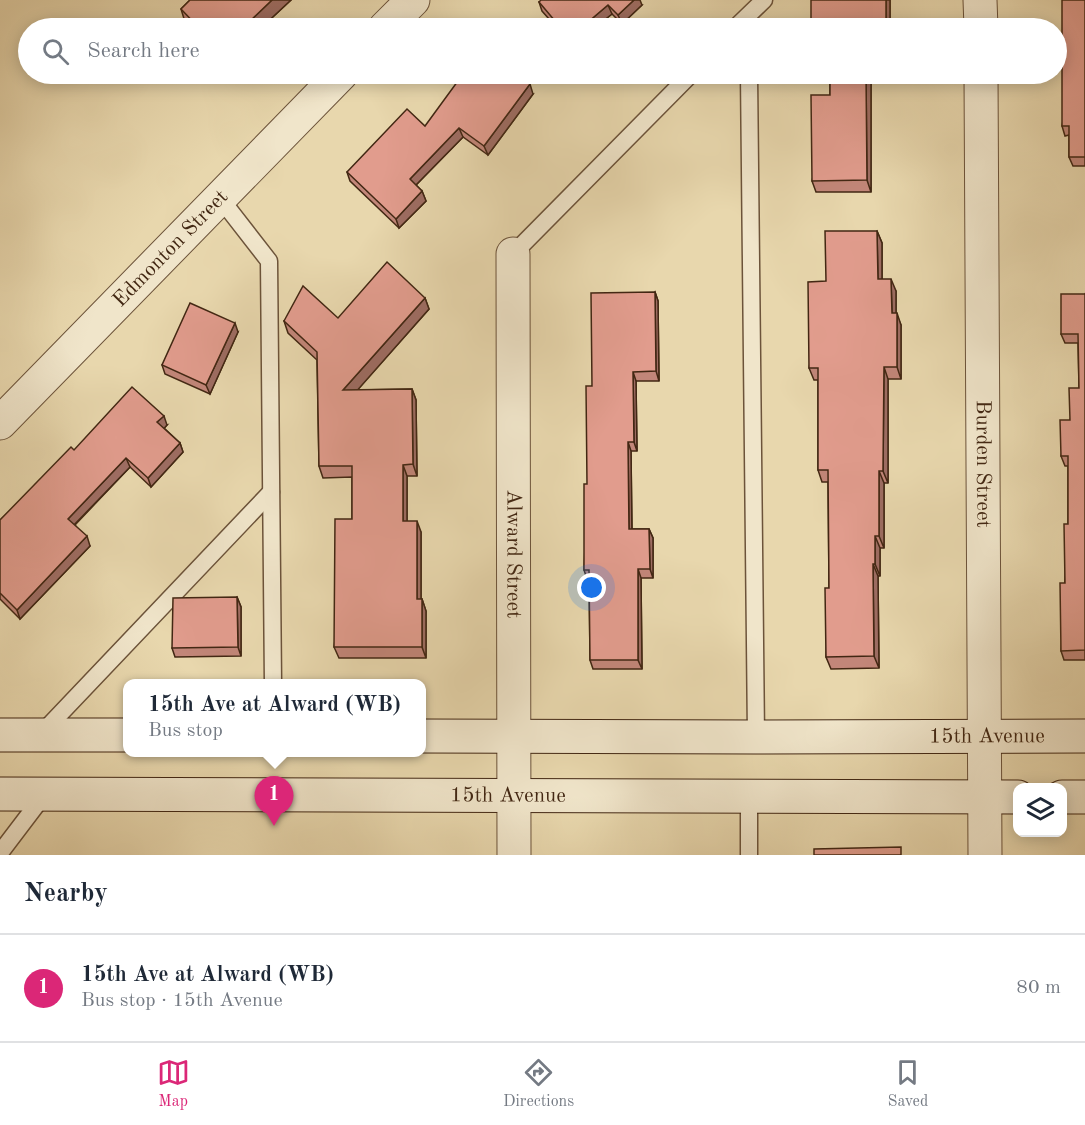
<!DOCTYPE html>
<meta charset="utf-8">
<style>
:root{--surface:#fff;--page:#f2f2f3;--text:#1f2937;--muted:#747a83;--line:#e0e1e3;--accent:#db2777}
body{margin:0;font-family:"Old Standard TT",serif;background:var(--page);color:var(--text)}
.controls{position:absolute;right:18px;bottom:18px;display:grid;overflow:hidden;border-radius:12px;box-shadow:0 3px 15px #0003}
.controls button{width:54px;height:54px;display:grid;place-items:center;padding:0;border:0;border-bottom:2px solid var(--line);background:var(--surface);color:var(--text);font:30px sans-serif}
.you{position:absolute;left:592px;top:588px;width:21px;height:21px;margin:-15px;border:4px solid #fff;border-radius:50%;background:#1a73e8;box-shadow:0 0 0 9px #1a73e833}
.badge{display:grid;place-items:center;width:39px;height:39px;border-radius:50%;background:var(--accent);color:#fff;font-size:20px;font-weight:700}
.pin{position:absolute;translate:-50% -50px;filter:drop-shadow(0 2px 3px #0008)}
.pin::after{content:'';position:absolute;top:32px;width:21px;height:18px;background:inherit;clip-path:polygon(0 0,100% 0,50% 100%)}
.popup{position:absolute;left:123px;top:679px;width:303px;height:78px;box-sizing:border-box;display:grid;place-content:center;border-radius:12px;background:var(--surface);filter:drop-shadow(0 2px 4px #0005);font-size:20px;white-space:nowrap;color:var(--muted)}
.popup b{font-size:22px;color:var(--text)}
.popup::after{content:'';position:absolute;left:50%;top:100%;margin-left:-12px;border:12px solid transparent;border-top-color:var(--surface)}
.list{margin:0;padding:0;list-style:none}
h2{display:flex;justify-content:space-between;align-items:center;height:78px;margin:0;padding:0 24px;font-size:26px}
h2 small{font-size:20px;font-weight:400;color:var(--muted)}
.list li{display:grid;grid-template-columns:39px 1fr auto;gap:18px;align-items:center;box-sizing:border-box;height:108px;padding:0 24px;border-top:2px solid var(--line)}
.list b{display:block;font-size:22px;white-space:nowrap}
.list p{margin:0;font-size:20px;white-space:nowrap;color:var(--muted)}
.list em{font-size:20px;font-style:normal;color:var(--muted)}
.icon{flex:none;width:33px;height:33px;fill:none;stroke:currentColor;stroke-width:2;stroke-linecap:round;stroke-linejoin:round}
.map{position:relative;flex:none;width:1085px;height:855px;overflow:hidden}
.search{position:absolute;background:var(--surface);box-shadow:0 3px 15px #0003;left:18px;right:18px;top:18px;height:66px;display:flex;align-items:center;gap:15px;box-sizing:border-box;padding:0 21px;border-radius:33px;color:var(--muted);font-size:22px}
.sheet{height:186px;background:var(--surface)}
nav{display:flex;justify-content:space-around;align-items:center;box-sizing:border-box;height:84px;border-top:2px solid var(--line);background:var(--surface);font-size:16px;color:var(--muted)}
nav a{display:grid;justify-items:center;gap:3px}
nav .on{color:var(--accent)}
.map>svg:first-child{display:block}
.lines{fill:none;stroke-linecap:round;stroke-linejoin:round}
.lane-casing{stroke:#6c533a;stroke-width:19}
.street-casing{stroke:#6c533a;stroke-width:35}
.secondary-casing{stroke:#422713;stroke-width:35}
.lane{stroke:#f0e5ca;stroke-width:16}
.street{stroke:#f0e5ca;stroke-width:33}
.secondary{stroke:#f0e5ca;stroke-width:33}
.wall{fill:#c28679;stroke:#422713;stroke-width:1.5}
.shaded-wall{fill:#9e6d63;stroke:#422713;stroke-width:1.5}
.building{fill:#e19c8d;stroke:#422713;stroke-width:1.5}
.labels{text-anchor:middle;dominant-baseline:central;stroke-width:4.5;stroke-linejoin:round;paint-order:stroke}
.street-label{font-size:21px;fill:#422713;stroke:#f0e5ca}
</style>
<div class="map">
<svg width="1085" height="855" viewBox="0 0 1085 855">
<rect width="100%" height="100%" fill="#e8d7ad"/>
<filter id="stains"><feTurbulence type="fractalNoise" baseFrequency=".00333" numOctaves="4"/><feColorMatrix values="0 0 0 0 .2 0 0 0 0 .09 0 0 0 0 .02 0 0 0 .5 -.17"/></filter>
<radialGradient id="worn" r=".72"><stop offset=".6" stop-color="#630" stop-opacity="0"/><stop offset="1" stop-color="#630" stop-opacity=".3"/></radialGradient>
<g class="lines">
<defs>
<g id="lane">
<path d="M735,28L764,0"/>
<path d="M749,74L756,737"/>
<path d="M220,198L269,261L273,684"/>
<path d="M513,254L691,74"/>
<path d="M40,735L271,492"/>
<path d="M749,797V855"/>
<path d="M0,853L44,795"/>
</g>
<g id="street">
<path d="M980,0L981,28"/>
<path d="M385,28L413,0"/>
<path id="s1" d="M981,74L985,855"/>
<path id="s2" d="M513,254L514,855"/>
<path id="s3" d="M0,423L341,74"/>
</g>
<g id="secondary">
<path d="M0,735H127"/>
<path id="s4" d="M421,736L756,737L1085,736"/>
<path id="s5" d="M0,794L1018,797"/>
<path d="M1062,797H1085"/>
</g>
</defs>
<!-- lane casing -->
<use href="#lane" class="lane-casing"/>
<!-- street casing -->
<use href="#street" class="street-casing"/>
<!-- secondary casing -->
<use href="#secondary" class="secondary-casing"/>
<!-- lane -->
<use href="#lane" class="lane"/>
<!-- street -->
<use href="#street" class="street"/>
<!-- secondary -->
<use href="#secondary" class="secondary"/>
</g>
<!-- wall -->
<g class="wall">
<path d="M190,0H291L261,28H191L185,22L181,9Z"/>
<path d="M890,0V28H811Z"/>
<path d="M1085,0V166H1073L1069,157V135L1065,136L1062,126Z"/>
<path d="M539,2L642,5L622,24L612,14L594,28H557L542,11Z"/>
<path d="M830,74H871V192H816L812,181L830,95Z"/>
<path d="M533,94L488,155L463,137L416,185L422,191L426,201L399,228L350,181L347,172L425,126Z"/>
<path d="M877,231L882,243V279L896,291V313L901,325V379H888V483H884V548H880V576H878L879,668L831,669L826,657L829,588L828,482H822L818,470V380H814L809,368L826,281Z"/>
<path d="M655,292L658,301L659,381H636L637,451H631L632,529H649L653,538V578H641L642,669H593L590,660L589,579H587L584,570L592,386Z"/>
<path d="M1085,294V660H1064L1061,651L1068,524V466H1065L1061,456L1070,420L1079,388L1078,343H1065L1061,334Z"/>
<path d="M425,298L429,309L357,390L412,389L416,400L417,476H407V521L421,532V599H422L426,611V658H339L334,647L352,519V477L323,478L319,466L317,360L288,333L284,321L338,318Z"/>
<path d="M238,332L210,394L165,374L162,365Z"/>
<path d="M167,425L164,428L180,443L183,452L151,487L130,467L75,525L90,546L20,619L0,599V520L74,450Z"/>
<path d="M237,597L241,607V656L175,657L172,648Z"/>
</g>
<!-- shaded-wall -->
<g class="shaded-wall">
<path d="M272,0H291L261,28H253L250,21Z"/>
<path d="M634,0H640L642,5L622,24L618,15Z"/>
<path d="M886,0H890V28H889L886,21Z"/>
<path d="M608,5L612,14L594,28H590L588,22Z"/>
<path d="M585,20L587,28H575Z"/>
<path d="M866,74H871V192L867,180Z"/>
<path d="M530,84L533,94L488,155L484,146Z"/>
<path d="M459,128L463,137L413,188L410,179Z"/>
<path d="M422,191L426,201L399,228L396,219Z"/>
<path d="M877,231L882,243V291L878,279Z"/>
<path d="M891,279L896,291V325L892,313Z"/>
<path d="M655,292L658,301L659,381L656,371Z"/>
<path d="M425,298L429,309L347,402L343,390Z"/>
<path d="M897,313L901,325V379L897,367Z"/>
<path d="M235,323L238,332L210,394L206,385Z"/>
<path d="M884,367L888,379V483L883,471Z"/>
<path d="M633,372L636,381L637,451L634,442Z"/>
<path d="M412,389L416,400L417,476L413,464Z"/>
<path d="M164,416L167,425L161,432L157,422Z"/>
<path d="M628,442L631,451L632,539L629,529Z"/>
<path d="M180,443L183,452L151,487L148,478Z"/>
<path d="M126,458L130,467L71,528L68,519Z"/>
<path d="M403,465L407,476V532L403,521Z"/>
<path d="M879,471L884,483V548L879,536Z"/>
<path d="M417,521L421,532V611L417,599Z"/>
<path d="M649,529L653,538V578L650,569Z"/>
<path d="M87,536L90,546L20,619L17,610Z"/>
<path d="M875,536L880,548V576L875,564Z"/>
<path d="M873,564L878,576L879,668L874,656Z"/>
<path d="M638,569L641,578L642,669L638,660Z"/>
<path d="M237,597L241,607V656L238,647Z"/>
<path d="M422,599L426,611V658L422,647Z"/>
</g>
<!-- building -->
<g class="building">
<path d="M190,0H272L250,21L257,28H199L181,9Z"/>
<path d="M541,0H634L618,15L608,5L588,22L585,20L575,28H561L539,2Z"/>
<path d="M811,0H886V21H874V28H811Z"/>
<path d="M1062,0H1085V157H1069V126H1062Z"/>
<path d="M463,74H515L530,84L484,146L459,128L410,179L422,191L396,219L347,172L407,109L425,126Z"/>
<path d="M830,74H866L867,180L812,181L811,95H830Z"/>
<path d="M825,231H877L878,279H891L892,313H897V367H884L883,471H879V536H875V564H873L874,656L826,657L825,588H829L828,470H818V368H809L808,282L826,281Z"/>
<path d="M387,262L425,298L343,390L412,389L413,464L403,465V521H417V599H422V647H334L335,519H352V466H319L317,352L284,321L303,286L338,318Z"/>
<path d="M655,292L656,371L633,372L634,442H628L629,529H649L650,569H638V660H590L589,570H584V484H587L586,386H592L591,293Z"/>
<path d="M1061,294H1085V650L1061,651L1060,583H1065L1064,524H1068V456H1061L1060,420H1070L1069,388H1079L1078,334H1061Z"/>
<path d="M190,303L235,323L206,385L162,365Z"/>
<path d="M132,387L164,416L157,422L180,443L148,478L126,458L68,519L87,536L17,610L0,593V520L71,447L74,450Z"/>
<path d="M237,597L238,647L172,648L173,598Z"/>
<path d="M901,847V855H814V849Z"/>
</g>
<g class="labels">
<!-- street labels -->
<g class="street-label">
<text stroke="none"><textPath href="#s3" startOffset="244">Edmonton Street</textPath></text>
<text stroke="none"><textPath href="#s1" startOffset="390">Burden Street</textPath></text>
<text stroke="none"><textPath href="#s2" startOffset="300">Alward Street</textPath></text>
<text stroke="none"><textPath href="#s4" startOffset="566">15th Avenue</textPath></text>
<text stroke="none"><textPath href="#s5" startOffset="508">15th Avenue</textPath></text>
</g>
</g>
<rect width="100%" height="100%" filter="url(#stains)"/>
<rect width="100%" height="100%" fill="url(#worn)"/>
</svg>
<div class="controls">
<button><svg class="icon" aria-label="layers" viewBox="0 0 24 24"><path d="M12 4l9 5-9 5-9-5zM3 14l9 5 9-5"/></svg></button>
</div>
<div class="you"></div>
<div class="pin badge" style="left:274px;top:826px">1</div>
<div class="popup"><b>15th Ave at Alward (WB)</b>Bus stop</div>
<div class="search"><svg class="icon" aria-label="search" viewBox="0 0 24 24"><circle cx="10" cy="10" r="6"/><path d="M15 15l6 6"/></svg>Search here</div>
</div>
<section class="sheet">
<h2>Nearby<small></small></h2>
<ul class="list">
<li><span class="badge">1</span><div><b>15th Ave at Alward (WB)</b><p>Bus stop · 15th Avenue</p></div><em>80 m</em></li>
</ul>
</section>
<nav>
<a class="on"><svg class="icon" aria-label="map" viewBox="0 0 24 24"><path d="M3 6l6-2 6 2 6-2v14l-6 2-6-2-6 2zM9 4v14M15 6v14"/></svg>Map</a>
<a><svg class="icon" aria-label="directions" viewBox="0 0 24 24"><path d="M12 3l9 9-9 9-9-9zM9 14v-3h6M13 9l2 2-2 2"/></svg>Directions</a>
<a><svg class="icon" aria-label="saved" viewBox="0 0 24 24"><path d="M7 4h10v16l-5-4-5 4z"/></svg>Saved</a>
</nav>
